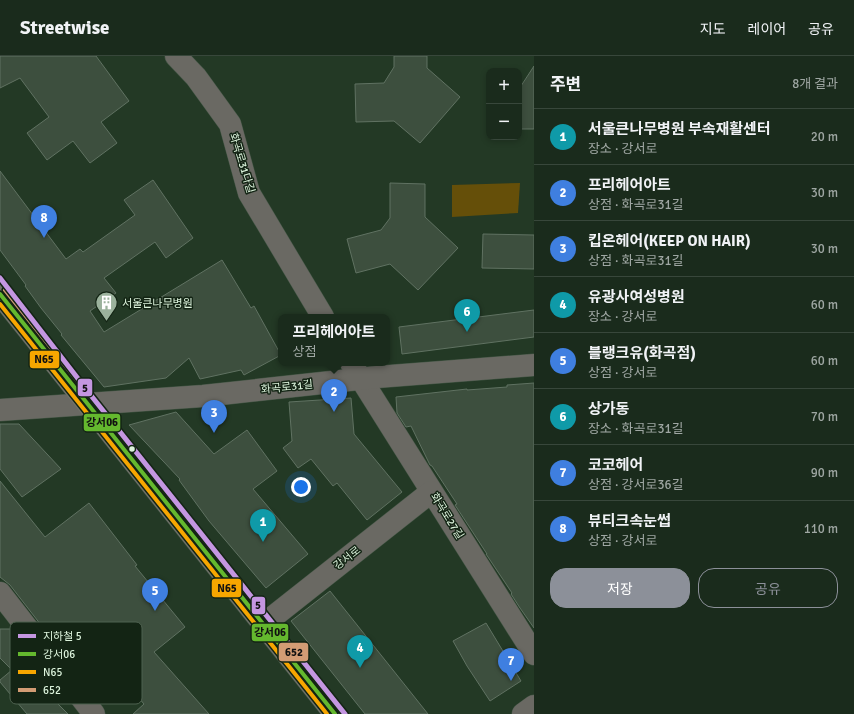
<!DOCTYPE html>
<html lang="ko">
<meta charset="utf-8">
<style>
:root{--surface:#1a2b1c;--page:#273729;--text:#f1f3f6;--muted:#9fa7a3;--line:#38473b;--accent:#8c9099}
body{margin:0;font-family:Signika,"Noto Sans KR",sans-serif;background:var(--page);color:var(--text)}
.controls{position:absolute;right:12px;top:12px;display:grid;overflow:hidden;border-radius:8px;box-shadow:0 2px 6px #0003}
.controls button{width:36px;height:36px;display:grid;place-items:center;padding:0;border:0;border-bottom:1px solid var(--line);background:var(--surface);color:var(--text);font:20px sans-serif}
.you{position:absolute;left:301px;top:431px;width:14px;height:14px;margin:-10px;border:3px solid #fff;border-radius:50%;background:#1a73e8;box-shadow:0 0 0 6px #1a73e833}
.badge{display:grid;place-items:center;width:26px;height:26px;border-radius:50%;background:var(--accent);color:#fff;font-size:13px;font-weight:700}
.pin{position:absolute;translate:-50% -33px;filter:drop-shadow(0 1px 2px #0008)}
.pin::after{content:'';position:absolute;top:21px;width:14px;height:12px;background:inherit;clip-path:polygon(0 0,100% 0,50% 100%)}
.popup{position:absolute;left:278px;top:258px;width:112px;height:52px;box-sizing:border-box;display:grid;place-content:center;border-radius:8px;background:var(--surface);filter:drop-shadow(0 1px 3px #0005);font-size:13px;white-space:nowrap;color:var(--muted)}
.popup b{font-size:15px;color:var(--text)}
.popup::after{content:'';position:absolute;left:50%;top:100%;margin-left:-8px;border:8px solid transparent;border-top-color:var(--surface)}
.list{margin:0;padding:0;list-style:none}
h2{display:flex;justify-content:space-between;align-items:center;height:52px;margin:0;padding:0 16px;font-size:17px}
h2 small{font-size:13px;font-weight:400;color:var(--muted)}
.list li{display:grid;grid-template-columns:26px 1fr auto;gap:12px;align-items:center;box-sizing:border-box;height:56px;padding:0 16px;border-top:1px solid var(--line)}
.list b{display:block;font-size:15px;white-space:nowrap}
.list p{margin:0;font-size:13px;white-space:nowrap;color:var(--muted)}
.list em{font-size:13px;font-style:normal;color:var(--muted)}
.actions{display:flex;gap:8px;padding:12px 16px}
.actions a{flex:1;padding:9px 0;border:1px solid var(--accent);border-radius:16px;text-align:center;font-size:14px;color:var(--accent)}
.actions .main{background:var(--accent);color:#fff}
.map{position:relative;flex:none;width:534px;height:658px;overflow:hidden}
header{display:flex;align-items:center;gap:24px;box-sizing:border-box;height:56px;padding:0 20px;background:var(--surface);border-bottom:1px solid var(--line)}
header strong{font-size:19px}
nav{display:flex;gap:22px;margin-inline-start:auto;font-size:14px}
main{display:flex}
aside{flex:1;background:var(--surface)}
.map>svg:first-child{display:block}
.green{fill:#654f09}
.building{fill:#3d4f3e;stroke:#607262}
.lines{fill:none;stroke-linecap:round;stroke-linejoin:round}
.minor-casing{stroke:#425544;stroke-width:23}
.major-casing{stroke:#425544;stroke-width:23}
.minor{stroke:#6a6963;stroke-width:22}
.major{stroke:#72726a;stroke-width:22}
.bus-1-casing{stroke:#132414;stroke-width:7}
.bus-2-casing{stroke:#132414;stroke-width:7}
.bus-3-casing{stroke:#132414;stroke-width:7}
.bus-1{stroke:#64b82e;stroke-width:4}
.bus-2{stroke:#f7a600;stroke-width:4}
.bus-3{stroke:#d39c74;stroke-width:4}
.metro-1-casing{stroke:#132414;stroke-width:8}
.metro-1{stroke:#c496e1;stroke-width:5}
.bus-dot{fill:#dcf3dc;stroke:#132414;stroke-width:1.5}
.labels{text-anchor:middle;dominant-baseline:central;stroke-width:3;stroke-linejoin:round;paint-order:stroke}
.street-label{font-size:11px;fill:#dcf3dc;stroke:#132414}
.poi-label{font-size:11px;fill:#dcf3dc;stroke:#132414;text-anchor:start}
.key{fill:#132414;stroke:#4f6250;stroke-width:1}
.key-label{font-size:11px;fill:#dcf3dc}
.line-badge{stroke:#132414;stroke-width:1.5}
.pale-badge-label{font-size:11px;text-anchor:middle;font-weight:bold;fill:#111}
</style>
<header>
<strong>Streetwise</strong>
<nav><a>지도</a><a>레이어</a><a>공유</a></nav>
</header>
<main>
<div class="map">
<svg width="534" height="658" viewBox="0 0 534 658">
<rect width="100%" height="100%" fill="#233925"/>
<!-- green -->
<path class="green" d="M520,127L518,157L452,161V129Z"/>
<!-- building -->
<g class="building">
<path d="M0,0H96L129,45L101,66L117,87L90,107L73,85L47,104L27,77L49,61L20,22L0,32Z"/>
<path d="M394,0H427V12L460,41L420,87L394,65L356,66L355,28L384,27L394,11Z"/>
<path d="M534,10V73H519V33Z"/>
<path d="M0,115L66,203L80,193L83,196L135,159L124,144L153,124L193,182L166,202L155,186L104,222L116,237L90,255L104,276L222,204L251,252L254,250L281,299L244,319L241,314L200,323L189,302L166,322L104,331L61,279L62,278L41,252L25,230L26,229L0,194Z"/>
<path d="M390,127L425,128V161L458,192L418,234L390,208L356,217L347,183L381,174L390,162Z"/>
<path d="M483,178L534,179V213L482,212Z"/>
<path d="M534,254V281L402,298L399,271Z"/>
<path d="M534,327V572L520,552L511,538L512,537L486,498H487L455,449L457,448L432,410L430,409L411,370L406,371L397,357L396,341L467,333V334L507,331V329Z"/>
<path d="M351,342L354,378L402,436L367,464L337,427L333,430L311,403L298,412L283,392L292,385L289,346Z"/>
<path d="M176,356L214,398L247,374L277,415L253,433L308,498L266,532L209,465L179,424L180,423L129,369Z"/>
<path d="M0,368H19L61,413L22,441L0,413Z"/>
<path d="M0,425L45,481L89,447L137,509L135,510L185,571L154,596L209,658H133L144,648L122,622L101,641L65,600L10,529L0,521Z"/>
<path d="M330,535L428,658H365L291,565Z"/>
<path d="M486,567L521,625L490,645L467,610L453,585Z"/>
<path d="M0,573H12L46,617L40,622L61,645L58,648L68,658H27L0,626V624L12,614L0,602Z"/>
</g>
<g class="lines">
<defs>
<g id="minor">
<path d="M176,0L196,21L230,68L249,137L323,261"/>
<path d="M351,307L534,598"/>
<path d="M0,354L203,340L377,321L534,309"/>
<path d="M0,537L94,658"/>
<path d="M264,568L431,436"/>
<path d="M523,658L534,650"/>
</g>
<path id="major" d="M0,238L335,658"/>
</defs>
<!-- minor casing -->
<use href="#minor" class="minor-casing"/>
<!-- major casing -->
<use href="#major" class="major-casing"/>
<!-- minor -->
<use href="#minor" class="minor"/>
<!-- major -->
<use href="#major" class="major"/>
<defs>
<path id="bus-1" d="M0,238L335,658"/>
<path id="bus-2" d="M0,248L327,658"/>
<path id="bus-3" d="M5,234L340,654"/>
</defs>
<!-- bus-1 casing -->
<use href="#bus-1" class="bus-1-casing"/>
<!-- bus-2 casing -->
<use href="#bus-2" class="bus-2-casing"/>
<!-- bus-3 casing -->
<use href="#bus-3" class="bus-3-casing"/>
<!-- bus-1 -->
<use href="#bus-1" class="bus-1"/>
<!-- bus-2 -->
<use href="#bus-2" class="bus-2"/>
<!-- bus-3 -->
<use href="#bus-3" class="bus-3"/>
<defs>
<path id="metro-1" d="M0,222L93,342L345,658"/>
</defs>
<!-- metro-1 casing -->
<use href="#metro-1" class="metro-1-casing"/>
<!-- metro-1 -->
<use href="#metro-1" class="metro-1"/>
</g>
<!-- icons -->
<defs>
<symbol id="building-pin" viewBox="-11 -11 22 30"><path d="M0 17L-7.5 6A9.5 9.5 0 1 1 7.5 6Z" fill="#9bb29c" stroke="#132414"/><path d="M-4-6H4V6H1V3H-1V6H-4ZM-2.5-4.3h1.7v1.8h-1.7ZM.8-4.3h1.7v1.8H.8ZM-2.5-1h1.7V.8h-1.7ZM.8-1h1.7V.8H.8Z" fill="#fff"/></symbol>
</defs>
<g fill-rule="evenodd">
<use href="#building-pin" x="94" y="234" width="25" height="34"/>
</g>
<!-- markers -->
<circle class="bus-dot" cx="132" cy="393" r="3.5"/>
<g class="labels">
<!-- street labels -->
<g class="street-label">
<text transform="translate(242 107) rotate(73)">화곡로31다길</text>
<text transform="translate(287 331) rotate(-6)">화곡로31길</text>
<text transform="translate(447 460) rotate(58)">화곡로27길</text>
<text transform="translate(347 502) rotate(-38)">강서로</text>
</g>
<!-- poi labels -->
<g class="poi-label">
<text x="122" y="247">서울큰나무병원</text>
</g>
</g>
<!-- legend -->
<rect x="10" y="566" width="132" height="82" rx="6" class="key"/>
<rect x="18" y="578" width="18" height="4" fill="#c496e1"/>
<rect x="18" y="596" width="18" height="4" fill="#64b82e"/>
<rect x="18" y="614" width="18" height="4" fill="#f7a600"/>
<rect x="18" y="632" width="18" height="4" fill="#d39c74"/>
<g class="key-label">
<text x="43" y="584">지하철 5</text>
<text x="43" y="602">강서06</text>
<text x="43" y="620">N65</text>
<text x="43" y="638">652</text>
</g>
<g class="line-badge">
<rect x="29" y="294" width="31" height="19" rx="4" fill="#f7a600"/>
<rect x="77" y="322" width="16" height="19" rx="4" fill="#c496e1"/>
<rect x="83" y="357" width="38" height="19" rx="4" fill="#64b82e"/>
<rect x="211" y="522" width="31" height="20" rx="4" fill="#f7a600"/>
<rect x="251" y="540" width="15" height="19" rx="4" fill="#c496e1"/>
<rect x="251" y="567" width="38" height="19" rx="4" fill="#64b82e"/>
<rect x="278" y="586" width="31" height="20" rx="4" fill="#d39c74"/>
</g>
<g class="pale-badge-label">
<text x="44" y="307">N65</text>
<text x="85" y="336">5</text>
<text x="102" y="370">강서06</text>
<text x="227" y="536">N65</text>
<text x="258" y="553">5</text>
<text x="270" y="580">강서06</text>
<text x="294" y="600">652</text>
</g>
</svg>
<div class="controls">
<button>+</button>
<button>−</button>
</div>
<div class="you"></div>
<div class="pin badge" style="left:263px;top:486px;background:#0f9aa8">1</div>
<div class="pin badge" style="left:334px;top:356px;background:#3f7fe0">2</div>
<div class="popup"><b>프리헤어아트</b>상점</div>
<div class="pin badge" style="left:214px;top:377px;background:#3f7fe0">3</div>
<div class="pin badge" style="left:360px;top:612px;background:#0f9aa8">4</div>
<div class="pin badge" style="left:155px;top:555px;background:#3f7fe0">5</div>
<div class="pin badge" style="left:467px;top:276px;background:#0f9aa8">6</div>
<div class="pin badge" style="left:511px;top:625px;background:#3f7fe0">7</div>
<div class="pin badge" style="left:44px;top:182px;background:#3f7fe0">8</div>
</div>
<aside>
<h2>주변<small>8개 결과</small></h2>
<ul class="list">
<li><span class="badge" style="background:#0f9aa8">1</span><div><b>서울큰나무병원 부속재활센터</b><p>장소 · 강서로</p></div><em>20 m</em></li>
<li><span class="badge" style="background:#3f7fe0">2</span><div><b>프리헤어아트</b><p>상점 · 화곡로31길</p></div><em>30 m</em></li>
<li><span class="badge" style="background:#3f7fe0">3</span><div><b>킵온헤어(KEEP ON HAIR)</b><p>상점 · 화곡로31길</p></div><em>30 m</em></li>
<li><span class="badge" style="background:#0f9aa8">4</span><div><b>유광사여성병원</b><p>장소 · 강서로</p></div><em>60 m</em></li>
<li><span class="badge" style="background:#3f7fe0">5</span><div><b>블랭크유(화곡점)</b><p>상점 · 강서로</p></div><em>60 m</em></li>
<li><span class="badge" style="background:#0f9aa8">6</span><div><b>상가동</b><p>장소 · 화곡로31길</p></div><em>70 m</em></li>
<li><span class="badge" style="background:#3f7fe0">7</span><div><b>코코헤어</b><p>상점 · 강서로36길</p></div><em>90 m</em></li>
<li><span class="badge" style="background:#3f7fe0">8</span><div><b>뷰티크속눈썹</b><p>상점 · 강서로</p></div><em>110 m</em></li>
</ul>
<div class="actions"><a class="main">저장</a><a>공유</a></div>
</aside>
</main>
